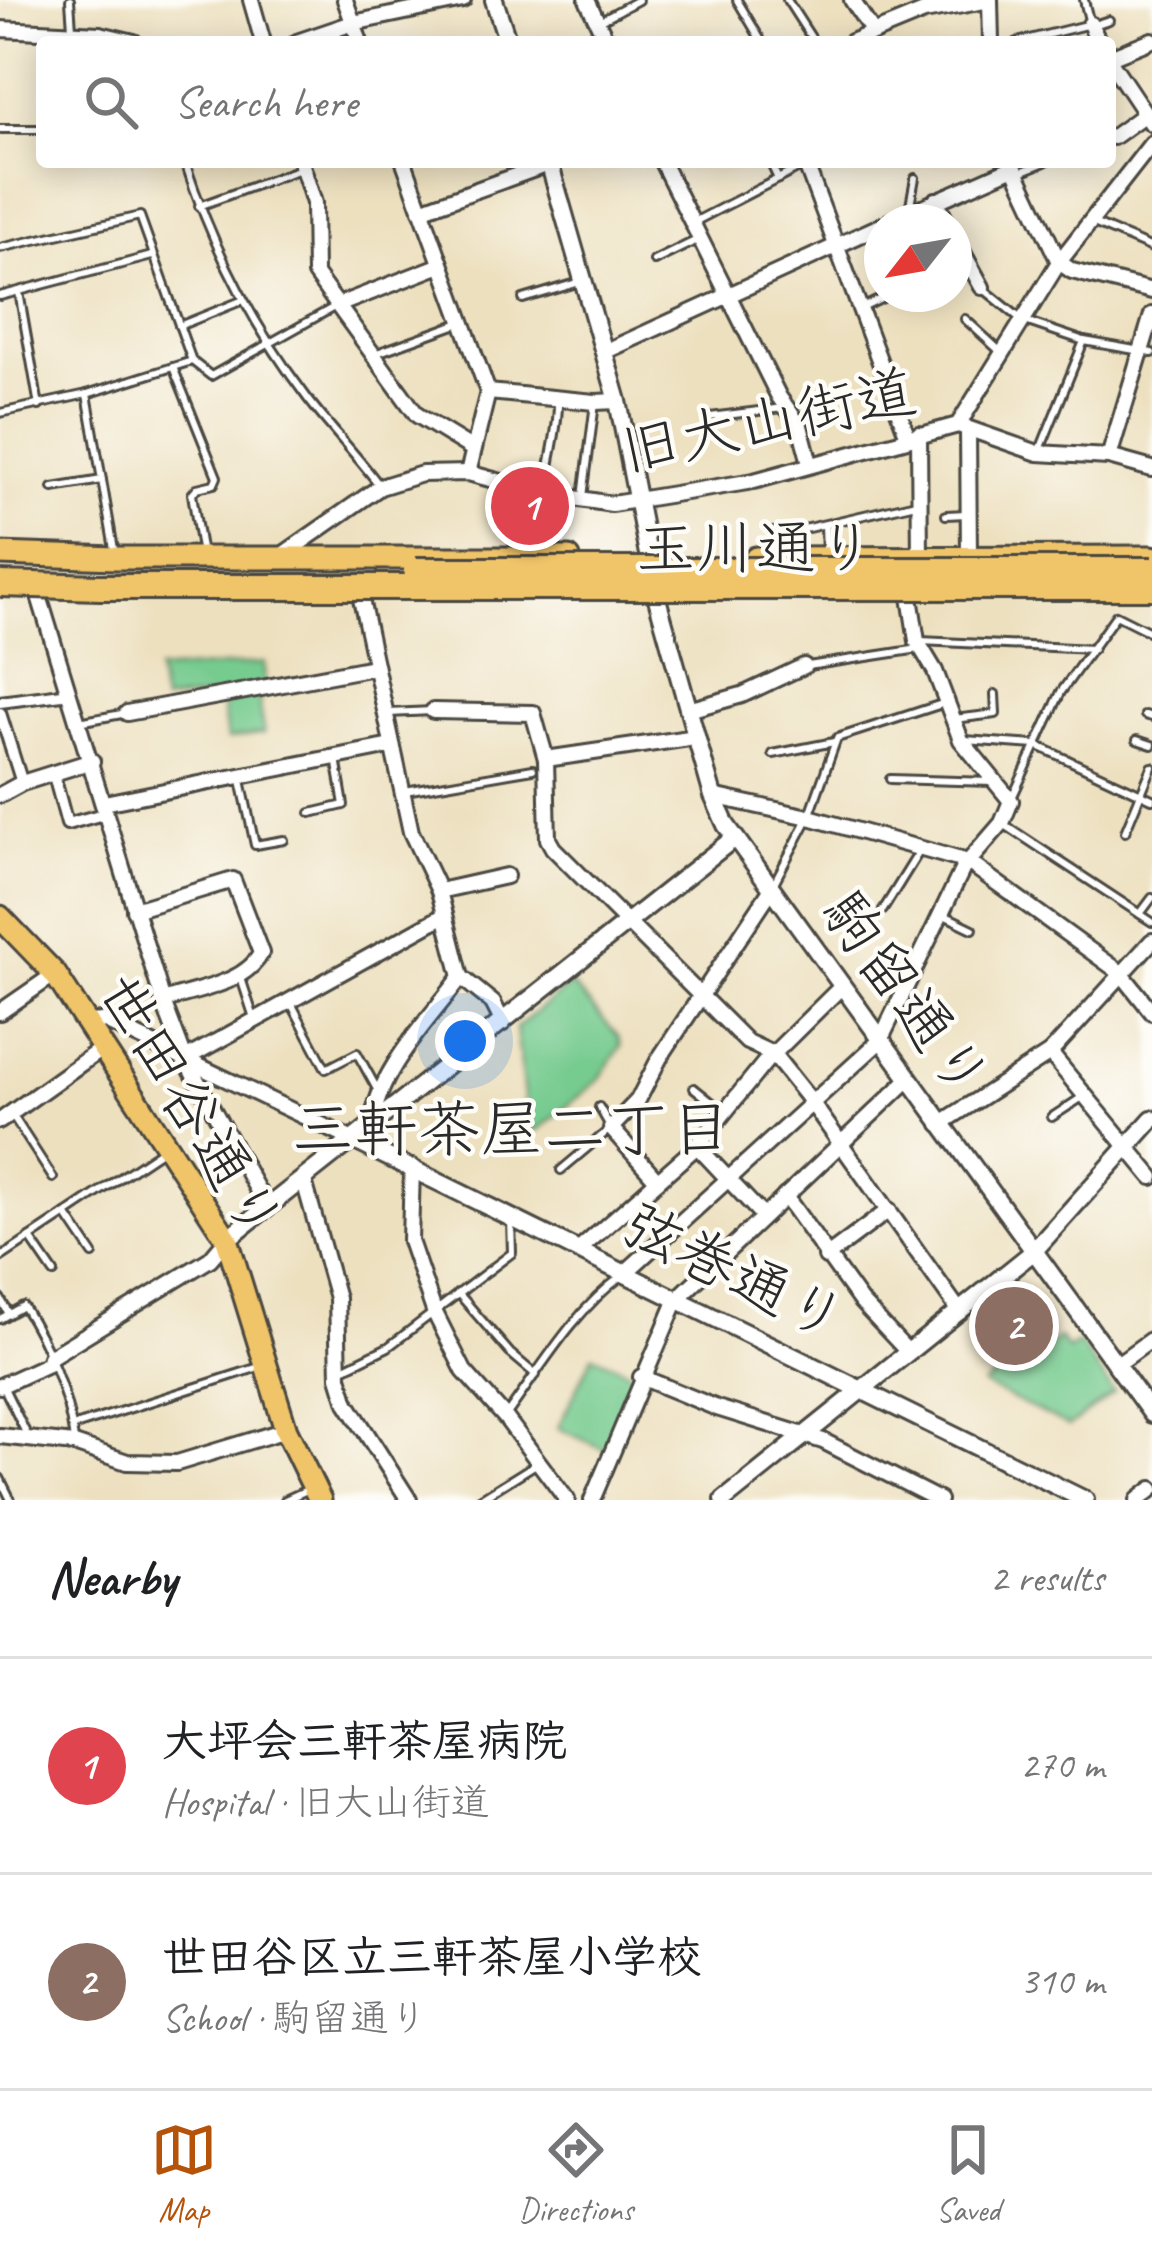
<!DOCTYPE html>
<meta charset="utf-8">
<style>
:root{--surface:#fff;--page:#f6f6f6;--text:#202124;--muted:#757577;--line:#e0e0e0;--accent:#b45309}
body{margin:0;font-family:Caveat,"Klee One",sans-serif;background:var(--page);color:var(--text)}
.compass{position:absolute;left:864px;top:204px;width:108px;height:108px;border-radius:50%;background:var(--surface);box-shadow:0 6px 30px #0003;rotate:239deg}
.you{position:absolute;left:465px;top:1041px;width:42px;height:42px;margin:-30px;border:9px solid #fff;border-radius:50%;background:#1a73e8;box-shadow:0 0 0 18px #1a73e833}
.badge{display:grid;place-items:center;width:78px;height:78px;border-radius:50%;background:var(--accent);color:#fff;font-size:39px;font-weight:700}
.pin{position:absolute;translate:-50% -50%;border:6px solid #fff;box-shadow:0 3px 12px #0006}
.list{margin:0;padding:0;list-style:none}
h2{display:flex;justify-content:space-between;align-items:center;height:156px;margin:0;padding:0 48px;font-size:51px}
h2 small{font-size:39px;font-weight:400;color:var(--muted)}
.list li{display:grid;grid-template-columns:78px 1fr auto;gap:36px;align-items:center;box-sizing:border-box;height:216px;padding:0 48px;border-top:3px solid var(--line)}
.list b{display:block;font-size:45px;white-space:nowrap}
.list p{margin:0;font-size:39px;white-space:nowrap;color:var(--muted)}
.list em{font-size:39px;font-style:normal;color:var(--muted)}
.icon{flex:none;width:66px;height:66px;fill:none;stroke:currentColor;stroke-width:2;stroke-linecap:round;stroke-linejoin:round}
.map{position:relative;flex:none;width:1152px;height:1500px;overflow:hidden}
.search{position:absolute;background:var(--surface);box-shadow:0 6px 30px #0003;left:36px;right:36px;top:36px;height:132px;display:flex;align-items:center;gap:30px;box-sizing:border-box;padding:0 42px;border-radius:12px;color:var(--muted);font-size:45px}
.sheet{height:588px;background:var(--surface)}
nav{display:flex;justify-content:space-around;align-items:center;box-sizing:border-box;height:168px;border-top:3px solid var(--line);background:var(--surface);font-size:33px;color:var(--muted)}
nav a{display:grid;justify-items:center;gap:6px}
nav .on{color:var(--accent)}
.map>svg:first-child{display:block}
.green{fill:#76cb8f;stroke:#507b5d;stroke-width:3}
.lines{fill:none;stroke-linecap:round;stroke-linejoin:round}
.service-casing{stroke:#484641;stroke-width:12}
.pedestrian-casing{stroke:#484641;stroke-width:16}
.minor-casing{stroke:#484641;stroke-width:20}
.tertiary-casing{stroke:#484641;stroke-width:22}
.primary-casing{stroke:#484641;stroke-width:27}
.trunk-casing{stroke:#484641;stroke-width:27}
.service{stroke:#fff;stroke-width:6}
.pedestrian{stroke:#fff;stroke-width:10}
.minor{stroke:#fff;stroke-width:14}
.tertiary{stroke:#fff;stroke-width:16}
.primary{stroke:#f0c469;stroke-width:21}
.trunk{stroke:#f0c469;stroke-width:21}
.motorway-bridge-casing{stroke:#484641;stroke-width:30;stroke-linecap:butt}
.motorway-bridge{stroke:#f0c469;stroke-width:24}
.labels{text-anchor:middle;dominant-baseline:central;stroke-width:9;stroke-linejoin:round;paint-order:stroke}
.street-label{font-size:60px;fill:#2b2b2b;stroke:#fdfcf7}
.neighbourhood-label{font-size:63px;fill:#2b2b2b;stroke:#fdfcf7}
</style>
<div class="map">
<svg width="1152" height="1500" viewBox="0 0 1152 1500">
<rect width="100%" height="100%" fill="#fdfcf7"/>
<filter id="ink" filterUnits="userSpaceOnUse"><feTurbulence type="fractalNoise" baseFrequency=".00833" numOctaves="2"/><feDisplacementMap in="SourceGraphic" scale="24" xChannelSelector="R" yChannelSelector="G"/><feConvolveMatrix kernelMatrix="1 2 1 2 8 2 1 2 1" color-interpolation-filters="sRGB"/></filter>
<filter id="wash" filterUnits="userSpaceOnUse"><feTurbulence type="fractalNoise" baseFrequency=".004" numOctaves="4" result="noise"/><feDisplacementMap in="SourceGraphic" scale="48" xChannelSelector="R" yChannelSelector="G"/><feGaussianBlur stdDeviation="2.7" result="paint"/><feColorMatrix in="noise" values="0 0 0 0 0 0 0 0 0 0 0 0 0 0 0 0 0 1.4 0 .05"/><feComposite in="paint" operator="in"/></filter>
<g filter="url(#wash)">
<rect width="100%" height="100%" fill="#ede0bf"/>
<!-- green -->
<g class="green">
<path d="M264,663L265,690L258,691L264,733L227,739L221,695L163,702L157,671Z"/>
<path d="M571,984L618,1036L621,1046L598,1081L538,1130H528L516,1028Z"/>
<path d="M1059,1338L1068,1350L1079,1343L1114,1393L1069,1426L983,1385L1041,1341L1046,1347Z"/>
<path d="M593,1355L637,1375L606,1450L558,1428Z"/>
</g>
</g>
<g filter="url(#ink)">
<g class="lines">
<defs>
<g id="service">
<path d="M70,0L72,29"/>
<path d="M737,0L762,42"/>
<path d="M787,0L814,42"/>
<path d="M601,20L638,0"/>
<path d="M1091,26L1109,20"/>
<path d="M708,42L710,41"/>
<path d="M1017,42L1090,24L1084,0"/>
<path d="M0,129H42"/>
<path d="M185,162C213,248 253,327 308,399C331,429 357,455 379,485"/>
<path d="M770,162L778,179"/>
<path d="M1021,172L1045,162"/>
<path d="M199,206L303,168"/>
<path d="M909,210L915,178"/>
<path d="M696,221L807,164"/>
<path d="M1089,221L1152,248"/>
<path d="M0,248L140,216L192,361L211,376L336,306"/>
<path d="M654,261L697,240"/>
<path d="M985,290L1022,320L1084,341L1152,353"/>
<path d="M19,292L39,406"/>
<path d="M0,296L152,256"/>
<path d="M523,299L580,282"/>
<path d="M864,307L891,294"/>
<path d="M965,319L1002,353"/>
<path d="M179,326L241,301"/>
<path d="M377,353L460,323"/>
<path d="M173,367L217,477L214,484L197,488L192,494L202,555"/>
<path d="M87,394L115,555"/>
<path d="M0,413L87,394L192,361"/>
<path d="M710,417L783,408"/>
<path d="M1040,450L1084,341"/>
<path d="M53,488L102,480"/>
<path d="M545,490C549,460 558,432 558,403"/>
<path d="M583,497L595,403"/>
<path d="M946,515L966,514"/>
<path d="M825,525L826,554"/>
<path d="M773,532L804,529L916,503"/>
<path d="M920,641L1093,649"/>
<path d="M808,666L919,649"/>
<path d="M388,713L433,711"/>
<path d="M1145,715L1152,717"/>
<path d="M954,719L996,714L995,694"/>
<path d="M79,722L127,713"/>
<path d="M965,740L1036,745L1152,799"/>
<path d="M1137,740L1152,745"/>
<path d="M773,754L834,742"/>
<path d="M890,779L992,782"/>
<path d="M241,780L255,845L284,840"/>
<path d="M405,791L533,769"/>
<path d="M1012,798L1061,692L1116,615L1152,633"/>
<path d="M311,813L344,805L336,758"/>
<path d="M1005,825L1152,922"/>
<path d="M1125,832L1152,767"/>
<path d="M773,885L809,817L837,738L945,703"/>
<path d="M883,910L919,852"/>
<path d="M1140,914L1152,898"/>
<path d="M944,915L973,929"/>
<path d="M240,975L254,1018"/>
<path d="M291,1003L326,1069L357,1053L378,1091"/>
<path d="M694,1088L724,1112"/>
<path d="M13,1116L53,1178"/>
<path d="M1052,1117L1084,1096"/>
<path d="M561,1170L611,1128L599,1107"/>
<path d="M66,1214L93,1254"/>
<path d="M30,1238L54,1273"/>
<path d="M0,1258L162,1150"/>
<path d="M458,1293L510,1353L536,1375"/>
<path d="M0,1298L9,1314"/>
<path d="M0,1319L23,1306C48,1345 68,1394 74,1440"/>
<path d="M343,1369L388,1347L512,1253L511,1220"/>
<path d="M4,1388L27,1435"/>
<path d="M505,1417C541,1368 573,1312 622,1276"/>
<path d="M72,1427L259,1367"/>
<path d="M0,1478L11,1500"/>
<path d="M285,1500L309,1489"/>
<path d="M478,1500L536,1464"/>
</g>
<g id="pedestrian">
<path d="M0,702L70,693"/>
<path d="M0,713L22,783"/>
<path d="M53,772L67,824L107,813"/>
</g>
<g id="minor">
<path d="M251,0L263,42"/>
<path d="M345,0L360,42"/>
<path d="M587,0L607,42"/>
<path d="M852,0L872,31"/>
<path d="M990,0L991,42"/>
<path d="M1090,24L1099,42"/>
<path d="M0,29L100,34L134,42"/>
<path d="M297,42L353,23L463,0"/>
<path d="M851,42L924,12L990,0"/>
<path d="M1110,57L1152,40"/>
<path d="M1110,61L1152,124"/>
<path d="M1113,137L1145,114"/>
<path d="M301,162L314,203L315,274L417,415L471,448"/>
<path d="M404,162L488,392L468,473"/>
<path d="M662,162L779,397L800,426L810,463"/>
<path d="M805,162L908,437"/>
<path d="M1012,162L1059,262L1072,271L1152,291"/>
<path d="M936,200L947,222"/>
<path d="M421,210L554,162"/>
<path d="M889,222L1014,167"/>
<path d="M954,236L982,287"/>
<path d="M338,305L441,265"/>
<path d="M604,352L882,225"/>
<path d="M488,392L595,402L618,401"/>
<path d="M958,425L1059,262L1152,143"/>
<path d="M968,429L969,556"/>
<path d="M919,434L920,561"/>
<path d="M1109,457L1152,315"/>
<path d="M281,556L380,487L422,474L468,473L542,493L612,504L754,481L958,425L1038,453L1109,457L1152,469"/>
<path d="M360,594L411,832L439,891L461,977L493,1003L503,1023"/>
<path d="M39,596L163,1001L185,1059L268,1209"/>
<path d="M688,710L742,695L804,666"/>
<path d="M433,711L533,713L546,759L548,839L553,848L747,1042L773,1054L812,1103L960,1312"/>
<path d="M127,713L374,667"/>
<path d="M546,759L696,737"/>
<path d="M0,795L22,783L92,761"/>
<path d="M713,796L809,817L968,862L1121,973L1152,1012"/>
<path d="M104,803L391,746"/>
<path d="M439,891L506,876"/>
<path d="M134,910L233,880L261,953C246,984 194,990 163,1001"/>
<path d="M0,1012L55,974"/>
<path d="M88,1022L105,1021L353,1140"/>
<path d="M1050,1053L1152,1177"/>
<path d="M185,1059L445,915"/>
<path d="M0,1121L104,1047"/>
<path d="M940,1124L1050,1053L1152,941"/>
<path d="M372,1125C377,1071 429,1020 461,977"/>
<path d="M697,1146L763,1216"/>
<path d="M412,1167L410,1241L434,1311L464,1371L505,1417L567,1500"/>
<path d="M657,1180L611,1128L638,1100L659,1059L771,890"/>
<path d="M304,1181L337,1298L339,1377L347,1403L409,1500"/>
<path d="M785,1196L861,1302L908,1352"/>
<path d="M579,1250L697,1146L766,1061L841,987"/>
<path d="M826,1257L889,1210"/>
<path d="M625,1273L880,1041L963,868L1002,823L1011,801L961,740L935,671L917,641L910,597L914,582"/>
<path d="M1116,1365L1152,1339"/>
<path d="M641,1377L717,1408L823,1441L939,1500"/>
<path d="M0,1386L48,1364L50,1357L210,1259L227,1239"/>
<path d="M0,1436L74,1444L127,1462L177,1463L286,1430"/>
<path d="M592,1500L677,1299L908,1080"/>
<path d="M1138,1500L1152,1489"/>
</g>
<g id="tertiary">
<path d="M494,0L508,42"/>
<path d="M549,162L618,401L656,595L713,796L726,825L1152,1414"/>
<path d="M353,1140L1085,1500"/>
<path d="M227,1239L733,839"/>
<path d="M724,1500L1033,1252L1152,1119"/>
</g>
<path id="primary" d="M0,917L55,974L227,1239L286,1430L320,1500"/>
<g id="trunk">
<path d="M0,554L116,558H569"/>
<path d="M756,558L1152,557"/>
</g>
</defs>
<!-- service casing -->
<use href="#service" class="service-casing"/>
<!-- pedestrian casing -->
<use href="#pedestrian" class="pedestrian-casing"/>
<!-- minor casing -->
<use href="#minor" class="minor-casing"/>
<!-- tertiary casing -->
<use href="#tertiary" class="tertiary-casing"/>
<!-- primary casing -->
<use href="#primary" class="primary-casing"/>
<!-- trunk casing -->
<use href="#trunk" class="trunk-casing"/>
<!-- service -->
<use href="#service" class="service"/>
<!-- pedestrian -->
<use href="#pedestrian" class="pedestrian"/>
<!-- minor -->
<use href="#minor" class="minor"/>
<!-- tertiary -->
<use href="#tertiary" class="tertiary"/>
<!-- primary -->
<use href="#primary" class="primary"/>
<!-- trunk -->
<use href="#trunk" class="trunk"/>
<defs>
<g id="motorway-bridge">
<path d="M416,570H1152"/>
<path d="M0,584L100,587H1152"/>
</g>
</defs>
<!-- motorway-bridge casing -->
<use href="#motorway-bridge" class="motorway-bridge-casing"/>
<!-- motorway-bridge -->
<use href="#motorway-bridge" class="motorway-bridge"/>
</g>
</g>
<g class="labels">
<!-- street labels -->
<g class="street-label">
<text transform="translate(768 421) rotate(-12)">旧大山街道</text>
<text x="756" y="548">玉川通り</text>
<text transform="translate(906 995) rotate(54)">駒留通り</text>
<text transform="translate(191 1107) rotate(59)">世田谷通り</text>
<text transform="translate(734 1272) rotate(26)">弦巻通り</text>
</g>
<!-- neighbourhood labels -->
<g class="neighbourhood-label">
<text x="512" y="1129">三軒茶屋二丁目</text>
</g>
</g>
</svg>
<svg class="compass" viewBox="-18 -18 36 36"><path d="M0-13l5 13h-10z" fill="#e53935"/><path d="M0 13l5-13h-10z" fill="#757577"/></svg>
<div class="you"></div>
<div class="pin badge" style="left:530px;top:506px;background:#e0444e">1</div>
<div class="pin badge" style="left:1014px;top:1326px;background:#8d6e63">2</div>
<div class="search"><svg class="icon" aria-label="search" viewBox="0 0 24 24"><circle cx="10" cy="10" r="6"/><path d="M15 15l6 6"/></svg>Search here</div>
</div>
<section class="sheet">
<h2>Nearby<small>2 results</small></h2>
<ul class="list">
<li><span class="badge" style="background:#e0444e">1</span><div><b>大坪会三軒茶屋病院</b><p>Hospital · 旧大山街道</p></div><em>270 m</em></li>
<li><span class="badge" style="background:#8d6e63">2</span><div><b>世田谷区立三軒茶屋小学校</b><p>School · 駒留通り</p></div><em>310 m</em></li>
</ul>
</section>
<nav>
<a class="on"><svg class="icon" aria-label="map" viewBox="0 0 24 24"><path d="M3 6l6-2 6 2 6-2v14l-6 2-6-2-6 2zM9 4v14M15 6v14"/></svg>Map</a>
<a><svg class="icon" aria-label="directions" viewBox="0 0 24 24"><path d="M12 3l9 9-9 9-9-9zM9 14v-3h6M13 9l2 2-2 2"/></svg>Directions</a>
<a><svg class="icon" aria-label="saved" viewBox="0 0 24 24"><path d="M7 4h10v16l-5-4-5 4z"/></svg>Saved</a>
</nav>
